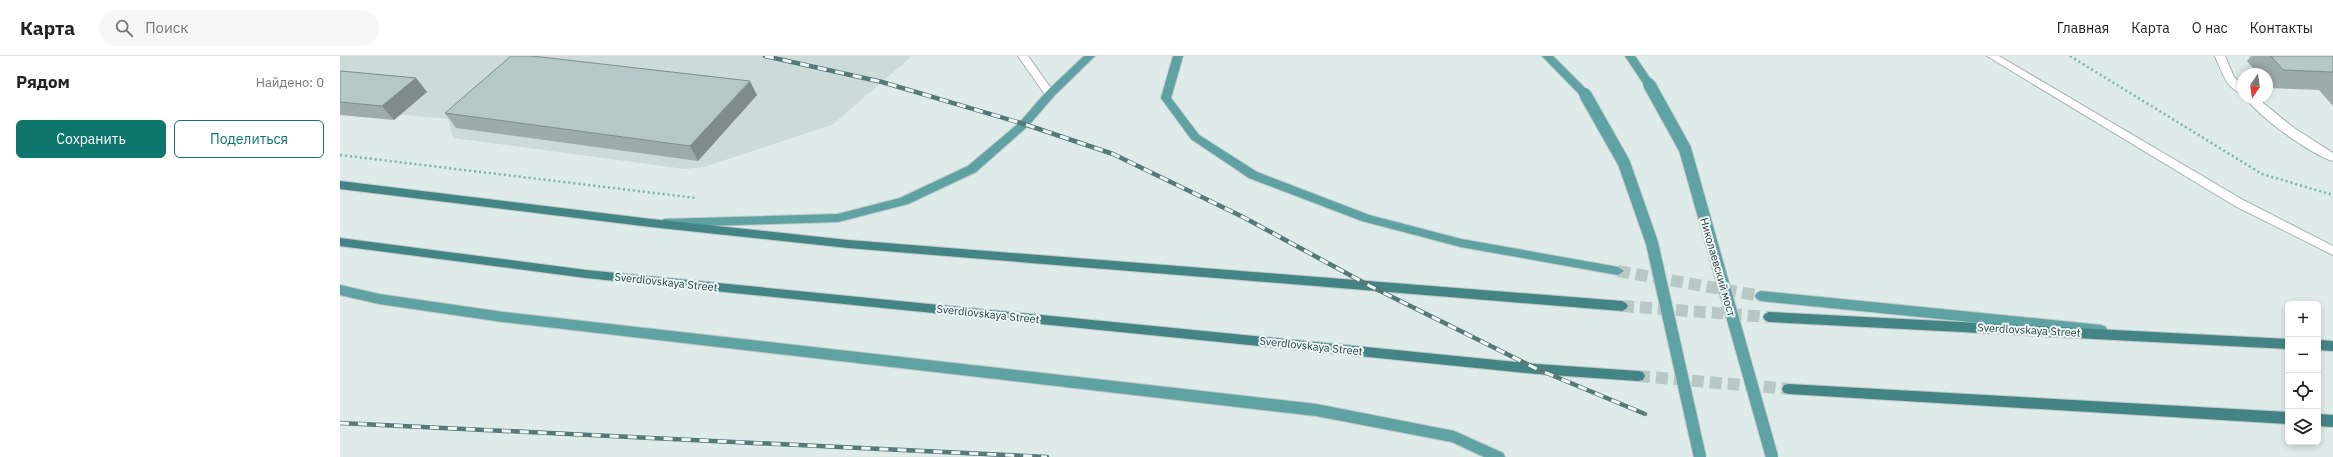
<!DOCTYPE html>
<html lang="ru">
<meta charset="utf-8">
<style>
:root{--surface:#fff;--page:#f6f6f6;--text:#222;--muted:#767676;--line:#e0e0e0;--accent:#0f766e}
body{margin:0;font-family:"IBM Plex Sans",sans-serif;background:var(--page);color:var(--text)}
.controls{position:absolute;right:12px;bottom:12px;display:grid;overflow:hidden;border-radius:6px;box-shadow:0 2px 6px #0003}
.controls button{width:36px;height:36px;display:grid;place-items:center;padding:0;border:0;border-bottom:1px solid var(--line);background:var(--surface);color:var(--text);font:20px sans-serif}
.compass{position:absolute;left:1897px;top:12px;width:36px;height:36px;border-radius:50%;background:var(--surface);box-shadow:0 2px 6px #0003;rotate:193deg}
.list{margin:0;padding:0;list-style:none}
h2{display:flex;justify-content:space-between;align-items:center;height:52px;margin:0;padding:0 16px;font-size:17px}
h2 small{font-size:13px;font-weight:400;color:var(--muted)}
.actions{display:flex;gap:8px;padding:12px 16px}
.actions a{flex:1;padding:9px 0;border:1px solid var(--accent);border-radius:6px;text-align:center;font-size:14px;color:var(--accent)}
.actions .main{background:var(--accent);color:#fff}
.icon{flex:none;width:22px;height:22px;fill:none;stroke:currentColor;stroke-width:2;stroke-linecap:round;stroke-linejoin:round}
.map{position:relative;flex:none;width:1993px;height:401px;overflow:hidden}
header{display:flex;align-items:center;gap:24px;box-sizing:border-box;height:56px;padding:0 20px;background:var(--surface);border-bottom:1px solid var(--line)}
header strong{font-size:19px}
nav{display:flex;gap:22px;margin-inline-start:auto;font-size:14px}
.search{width:280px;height:36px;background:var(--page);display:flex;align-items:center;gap:10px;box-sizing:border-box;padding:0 14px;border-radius:22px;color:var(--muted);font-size:15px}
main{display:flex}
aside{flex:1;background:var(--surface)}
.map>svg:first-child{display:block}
.built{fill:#ccdbd8}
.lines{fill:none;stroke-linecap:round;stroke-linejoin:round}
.primary-tunnel{stroke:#b8c8c5;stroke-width:12;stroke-dasharray:12 6;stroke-linecap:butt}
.trunk-tunnel{stroke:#b8c8c5;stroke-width:12;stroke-dasharray:12 6;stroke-linecap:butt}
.service-casing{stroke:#a1b3b1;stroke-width:2}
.minor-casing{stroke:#a1b3b1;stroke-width:2}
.primary-casing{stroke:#c0c8c8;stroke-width:2}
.trunk-casing{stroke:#c0c8c8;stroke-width:2}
.path{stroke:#7bb1af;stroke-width:2.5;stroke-dasharray:2 3;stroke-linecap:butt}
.service{fill:#fff;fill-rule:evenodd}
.minor{fill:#fff;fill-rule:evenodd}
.primary{fill:#5ea2a4;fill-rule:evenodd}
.trunk{fill:#438486;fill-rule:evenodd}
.rail-casing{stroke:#587777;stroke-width:4.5}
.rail{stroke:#eef7f5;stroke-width:3;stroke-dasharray:9;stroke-linecap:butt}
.primary-bridge-casing{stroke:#c0c8c8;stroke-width:14;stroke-linecap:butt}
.primary-bridge{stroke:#5ea2a4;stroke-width:12}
.wall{fill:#9daca9}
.shaded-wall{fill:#7f8c8a}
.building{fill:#b6c8c5;stroke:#7f8c8a}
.labels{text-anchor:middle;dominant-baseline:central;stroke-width:4;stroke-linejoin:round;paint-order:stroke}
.street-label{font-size:11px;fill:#1e3b3b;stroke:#eef7f5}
</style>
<header>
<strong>Карта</strong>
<div class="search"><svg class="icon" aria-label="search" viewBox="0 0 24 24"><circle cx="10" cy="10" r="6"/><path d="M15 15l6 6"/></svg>Поиск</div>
<nav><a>Главная</a><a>Карта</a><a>О нас</a><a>Контакты</a></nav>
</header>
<main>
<aside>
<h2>Рядом<small>Найдено: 0</small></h2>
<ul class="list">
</ul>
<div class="actions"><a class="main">Сохранить</a><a>Поделиться</a></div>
</aside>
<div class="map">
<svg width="1993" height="401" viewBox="0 0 1993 401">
<rect width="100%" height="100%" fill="#deebe8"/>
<!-- built -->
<path class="built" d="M0,0H572L492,69L364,111L345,113L113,82L108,63L0,53Z"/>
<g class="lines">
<!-- primary-tunnel -->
<path class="primary-tunnel" d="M1278,215L1421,240"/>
<!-- trunk-tunnel -->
<g class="trunk-tunnel">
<path d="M1282,250L1429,261"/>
<path d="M1298,320L1449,333"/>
</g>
<defs>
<g id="service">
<path d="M1875,0H1885L1894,21L1903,29V38C1887,34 1881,14 1875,0Z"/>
<path d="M1906,42H1917L1954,72L1993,97V105C1970,98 1919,61 1906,42Z"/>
</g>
<g id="minor">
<path d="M678,0H688L715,38L714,40H706Z"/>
<path d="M1647,0H1659L1903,144L1993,190V199L1895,150Z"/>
</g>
<g id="primary">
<path d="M744,0H755L714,40L688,70L636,116L568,148L498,166L324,171L318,167L324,163L498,158L560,142L628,110L680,66L706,36Z"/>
<path d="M833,0H843L831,42L859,79L917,116L1029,159L1121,183L1278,211L1284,215L1278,219L1121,191L1022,165L909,122L851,83L821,42Z"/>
<path d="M1202,0H1213L1249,36L1250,38L1249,40H1241Z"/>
<path d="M1285,0H1295L1314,28L1313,30H1305Z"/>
<path d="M0,229L39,238L163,256L976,348L1114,375L1163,397L1165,401H1144L1112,386L976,360L163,266L39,248L0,239Z"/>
<path d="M1421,235L1761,269L1766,271L1767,274L1766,277L1761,279L1421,245L1417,243L1415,240L1417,237Z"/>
</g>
<g id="trunk">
<path d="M0,125L311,163L508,184L1282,245L1286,247L1288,250L1286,253L1282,255L508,192L311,171L0,133Z"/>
<path d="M0,182L246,214L1197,308L1298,315L1303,316L1305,320L1303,324L1298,325L1197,318L246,222L0,190Z"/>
<path d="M1429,256L1948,283V293L1429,266L1425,264L1423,261L1425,258Z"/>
<path d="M1978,284L1993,285V295L1978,294Z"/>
<path d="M1449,328L1948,356V368L1449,338L1444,337L1442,333L1444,329Z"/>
<path d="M1978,358L1993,359V371L1978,370Z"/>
</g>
</defs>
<!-- service casing -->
<use href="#service" class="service-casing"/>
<!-- minor casing -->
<use href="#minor" class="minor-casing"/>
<!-- primary casing -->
<use href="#primary" class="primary-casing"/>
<!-- trunk casing -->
<use href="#trunk" class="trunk-casing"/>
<!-- path -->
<g class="path">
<path d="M1730,0L1922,118L1993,139"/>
<path d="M0,99L356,142"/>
</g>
<!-- service -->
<use href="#service" class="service"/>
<!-- minor -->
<use href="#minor" class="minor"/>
<!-- primary -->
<use href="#primary" class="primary"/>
<!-- trunk -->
<use href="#trunk" class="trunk"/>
<defs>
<g id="rail">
<path d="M425,0L542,26L684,68L773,98L903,161L1030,230L1197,313L1305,358"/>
<path d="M0,367L707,401"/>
</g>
</defs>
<!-- rail casing -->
<use href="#rail" class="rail-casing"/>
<!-- rail -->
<use href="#rail" class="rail"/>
<defs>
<g id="primary-bridge">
<path d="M1309,28L1345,93L1432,401"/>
<path d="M1245,38L1284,107L1312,187L1360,401"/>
</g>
</defs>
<!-- primary-bridge casing -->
<use href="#primary-bridge" class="primary-bridge-casing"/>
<!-- primary-bridge -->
<use href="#primary-bridge" class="primary-bridge"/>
</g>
<!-- wall -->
<g class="wall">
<path d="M1911,0H1993V50L1979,34L1930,32L1927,28V18H1918L1907,5Z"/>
<path d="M0,15L76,22L87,36L54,64L0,59Z"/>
<path d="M417,39L358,105L116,72L105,57Z"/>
</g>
<!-- shaded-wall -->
<g class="shaded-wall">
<path d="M76,22L87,36L54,64L42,50Z"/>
<path d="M410,25L417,39L358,105L350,90Z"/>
</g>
<!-- building -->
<g class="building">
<path d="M171,0H192L410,25L350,90L105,57Z"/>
<path d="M1931,0H1993V16L1943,14Z"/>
<path d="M0,15H1L76,22L42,50L0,46Z"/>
</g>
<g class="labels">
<!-- street labels -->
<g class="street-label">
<text transform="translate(1378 211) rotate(74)">Николаевский мост</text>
<text transform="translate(326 226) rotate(6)">Sverdlovskaya Street</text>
<text transform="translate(648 258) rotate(6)">Sverdlovskaya Street</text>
<text transform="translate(1689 274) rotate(3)">Sverdlovskaya Street</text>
<text transform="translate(971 290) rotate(6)">Sverdlovskaya Street</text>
</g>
</g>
</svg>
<div class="controls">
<button>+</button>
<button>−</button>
<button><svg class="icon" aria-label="locate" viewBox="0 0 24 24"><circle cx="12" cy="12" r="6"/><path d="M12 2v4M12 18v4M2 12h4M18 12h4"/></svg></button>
<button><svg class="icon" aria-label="layers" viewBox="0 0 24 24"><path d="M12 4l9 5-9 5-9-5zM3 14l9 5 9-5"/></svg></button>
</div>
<svg class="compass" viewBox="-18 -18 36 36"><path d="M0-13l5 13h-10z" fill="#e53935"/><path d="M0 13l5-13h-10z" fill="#767676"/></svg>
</div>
</main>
